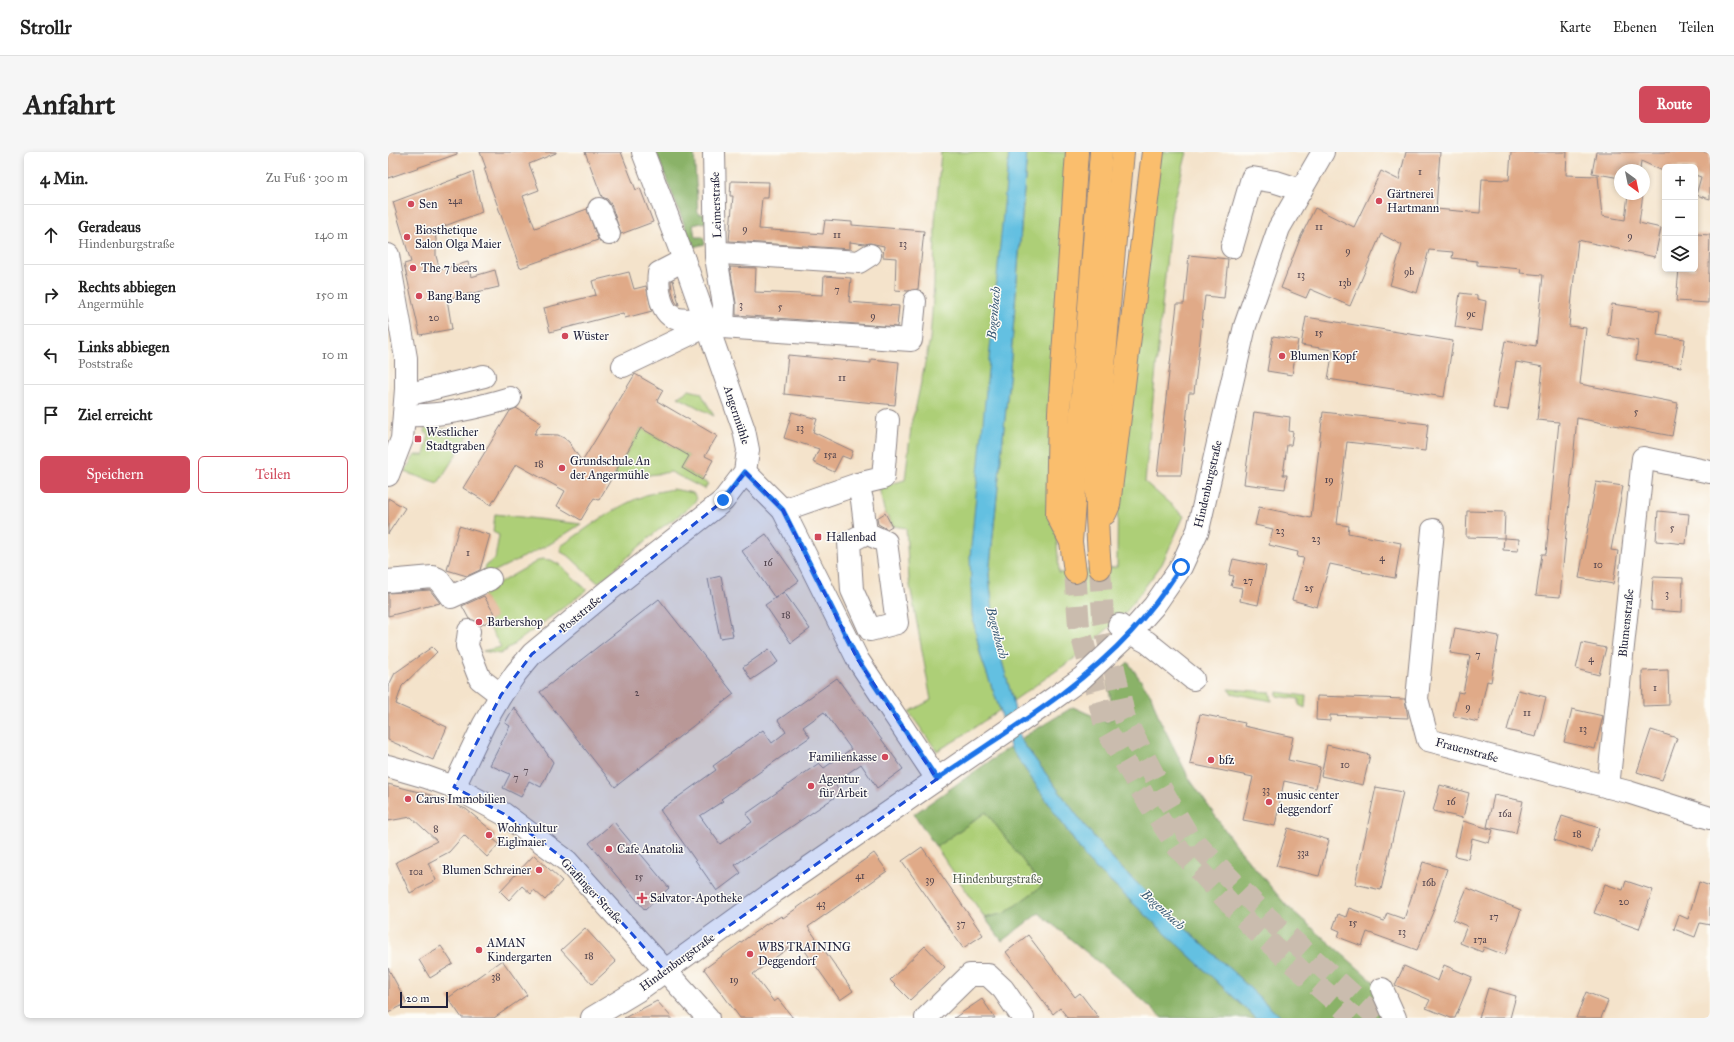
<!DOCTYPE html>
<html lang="de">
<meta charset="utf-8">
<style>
:root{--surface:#fff;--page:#f6f6f6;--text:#222;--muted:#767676;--line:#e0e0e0;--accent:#d1495b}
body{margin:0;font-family:"IM FELL Great Primer",serif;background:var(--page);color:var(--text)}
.controls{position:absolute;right:12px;top:12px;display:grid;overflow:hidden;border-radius:6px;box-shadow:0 2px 6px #0003}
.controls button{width:36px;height:36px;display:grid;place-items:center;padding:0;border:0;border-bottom:1px solid var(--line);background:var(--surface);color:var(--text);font:20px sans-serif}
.compass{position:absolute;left:1226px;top:12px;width:36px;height:36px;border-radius:50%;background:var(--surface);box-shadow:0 2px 6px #0003;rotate:147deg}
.scale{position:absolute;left:12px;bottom:10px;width:48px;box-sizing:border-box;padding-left:4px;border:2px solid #22223b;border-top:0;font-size:11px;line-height:14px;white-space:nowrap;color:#22223b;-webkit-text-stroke:3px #fdfcf7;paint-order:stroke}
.stop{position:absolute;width:12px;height:12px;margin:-9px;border:3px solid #1a73e8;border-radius:50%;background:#fff}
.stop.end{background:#1a73e8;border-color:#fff;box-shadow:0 1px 4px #0008}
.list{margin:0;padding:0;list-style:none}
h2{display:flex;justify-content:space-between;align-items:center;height:52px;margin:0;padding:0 16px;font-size:17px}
h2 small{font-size:13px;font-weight:400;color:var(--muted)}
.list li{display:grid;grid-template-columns:26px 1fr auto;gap:12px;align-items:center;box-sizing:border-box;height:60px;padding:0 16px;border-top:1px solid var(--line)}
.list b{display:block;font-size:15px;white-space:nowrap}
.list p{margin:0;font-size:13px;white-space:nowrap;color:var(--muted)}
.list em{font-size:13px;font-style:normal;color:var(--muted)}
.actions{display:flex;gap:8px;padding:12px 16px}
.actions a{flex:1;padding:9px 0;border:1px solid var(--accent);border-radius:6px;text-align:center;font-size:14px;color:var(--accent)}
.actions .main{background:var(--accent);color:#fff}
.icon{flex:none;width:22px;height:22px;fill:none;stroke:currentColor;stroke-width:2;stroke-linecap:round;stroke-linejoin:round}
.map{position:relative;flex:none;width:1322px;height:866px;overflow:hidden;border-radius:6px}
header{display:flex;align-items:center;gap:24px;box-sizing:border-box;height:56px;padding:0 20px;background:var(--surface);border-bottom:1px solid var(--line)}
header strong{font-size:19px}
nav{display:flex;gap:22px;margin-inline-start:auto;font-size:14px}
.intro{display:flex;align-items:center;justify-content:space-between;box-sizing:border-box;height:96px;padding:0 24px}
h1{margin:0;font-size:28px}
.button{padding:10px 18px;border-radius:6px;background:var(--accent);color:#fff;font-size:14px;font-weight:700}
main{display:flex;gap:24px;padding:0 24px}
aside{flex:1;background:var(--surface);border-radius:6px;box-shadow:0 2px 6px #0003}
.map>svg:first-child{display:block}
.green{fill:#adcf77;stroke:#687859}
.forest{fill:#8ab268;stroke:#566a52}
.water{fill:#63c0e1;stroke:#42718e}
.building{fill:#e0aa88;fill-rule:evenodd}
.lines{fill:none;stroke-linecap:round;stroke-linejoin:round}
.highway-tunnel{stroke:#cabcae;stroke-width:22;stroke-dasharray:22 11;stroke-linecap:butt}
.minor-casing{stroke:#8b8283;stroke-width:24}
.highway-casing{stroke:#8b8283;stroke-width:24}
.minor{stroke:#fff;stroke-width:22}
.highway{stroke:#fabe6d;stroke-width:22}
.route{stroke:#1a73e8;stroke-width:5}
.marked{fill:#1d4ed8;fill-opacity:0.2;stroke:#1d4ed8;stroke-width:3;stroke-dasharray:8 5;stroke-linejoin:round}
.poi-dot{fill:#d1495b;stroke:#fdfcf7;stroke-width:1.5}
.labels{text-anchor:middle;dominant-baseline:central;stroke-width:3;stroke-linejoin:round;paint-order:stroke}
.number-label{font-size:10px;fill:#52444e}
.poi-label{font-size:12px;fill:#22223b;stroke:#fdfcf7;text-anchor:start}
.street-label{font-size:12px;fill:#22223b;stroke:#fdfcf7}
.park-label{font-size:12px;fill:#535f50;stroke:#fdfcf7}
.water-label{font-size:13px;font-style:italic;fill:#395975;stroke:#fdfcf7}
</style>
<header>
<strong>Strollr</strong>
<nav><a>Karte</a><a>Ebenen</a><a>Teilen</a></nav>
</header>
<div class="intro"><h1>Anfahrt</h1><a class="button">Route</a></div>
<main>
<aside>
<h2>4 Min.<small>Zu Fuß · 300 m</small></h2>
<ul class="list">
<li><svg class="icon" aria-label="ahead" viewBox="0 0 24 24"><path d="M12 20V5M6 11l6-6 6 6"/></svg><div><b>Geradeaus</b><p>Hindenburgstraße</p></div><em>140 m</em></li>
<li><svg class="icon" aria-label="right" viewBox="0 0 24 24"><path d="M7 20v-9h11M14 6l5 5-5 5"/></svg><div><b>Rechts abbiegen</b><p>Angermühle</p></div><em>150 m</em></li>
<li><svg class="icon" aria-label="left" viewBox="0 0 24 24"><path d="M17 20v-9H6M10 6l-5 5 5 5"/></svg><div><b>Links abbiegen</b><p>Poststraße</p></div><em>10 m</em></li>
<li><svg class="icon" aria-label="arrive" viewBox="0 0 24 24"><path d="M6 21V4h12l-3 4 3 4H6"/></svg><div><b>Ziel erreicht</b></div></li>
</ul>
<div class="actions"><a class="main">Speichern</a><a>Teilen</a></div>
</aside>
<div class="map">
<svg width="1322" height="866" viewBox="0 0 1322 866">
<rect width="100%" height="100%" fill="#fdfcf7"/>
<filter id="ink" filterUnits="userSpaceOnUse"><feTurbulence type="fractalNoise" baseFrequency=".025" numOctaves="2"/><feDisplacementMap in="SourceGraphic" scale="8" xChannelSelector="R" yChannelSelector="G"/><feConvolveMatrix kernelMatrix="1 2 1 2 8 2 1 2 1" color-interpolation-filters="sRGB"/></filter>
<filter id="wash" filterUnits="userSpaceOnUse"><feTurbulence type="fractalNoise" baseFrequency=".012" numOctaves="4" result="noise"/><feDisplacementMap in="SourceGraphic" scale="16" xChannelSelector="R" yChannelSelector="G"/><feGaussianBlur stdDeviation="0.9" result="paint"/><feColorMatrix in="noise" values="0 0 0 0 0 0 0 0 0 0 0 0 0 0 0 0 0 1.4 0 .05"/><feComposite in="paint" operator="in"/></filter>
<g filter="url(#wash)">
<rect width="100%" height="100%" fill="#f4e3cb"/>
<!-- green -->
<g class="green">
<path d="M553,0H621L609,136L584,463L593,505L612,558L568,588L549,599L521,560L543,548L521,428L518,376L505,374L496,358L491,335L517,328L524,267L527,259L542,187L546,133L547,70Z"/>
<path d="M639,0H681L664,319L671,421L729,415L730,308L772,0H799L783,62L757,330L796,364L774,412L739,459L691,503L625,549L608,488L601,423L622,217Z"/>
<path d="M301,238L313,241L326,264L290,245Z"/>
<path d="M37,276L83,279L50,331L16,320L27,303H36L41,283L36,280Z"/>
<path d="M253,276L301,304L294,316L320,332L316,337L283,320L239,326L226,322Z"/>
<path d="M285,337L305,341L309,347C298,361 281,369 268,380C248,397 230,415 210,431L182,405L173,400V394C200,376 227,354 258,343C266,340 276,339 285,337Z"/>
<path d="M107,362L193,372L162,392L95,425L98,413L107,407L111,383L105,380Z"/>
<path d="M153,407L163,408L172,413L199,438L121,496L112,502L95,499L113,495L99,471L107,465L94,441Z"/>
<path d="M840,537L882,540L884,549L843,541Z"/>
<path d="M889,540L918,544L917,556L911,553V547L889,544Z"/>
<path d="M598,660L654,734L617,761L597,766L548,695Z"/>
</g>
<!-- forest -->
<g class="forest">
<path d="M268,0H306L310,62H317L318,70L305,73L307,85H315L317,92L305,95Z"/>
<path d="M740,510L763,543L771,566L801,626L846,691L898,753L986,830L992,866H893L845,820L778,759L727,710L697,674L632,587L685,555L719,570L726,565L720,532Z"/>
<path d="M622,595L700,709L868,866H774L739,834L651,761L614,789L597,766L617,761L654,734L598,660L548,695L526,662Z"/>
</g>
<!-- water -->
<path class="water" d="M621,0H639L622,217L601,423L608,488L625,549L632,587L697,674L727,710L778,759L845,820L893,866H868L700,709L622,595L612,558L593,505L584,463L582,405Z"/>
<g id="blocks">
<!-- building -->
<g class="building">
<path d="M0,0H69V2L0,26Z"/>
<path d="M92,0H168V1L141,12L151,38L135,44L147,76L199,57L210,88L132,116L96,16H98Z"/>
<path d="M197,0H233L248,38L252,36L265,70L233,82L223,52L219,47L214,45Z"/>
<path d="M1018,0H1052L1048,57L1092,61L1094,27L1121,28L1123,0H1179L1178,23L1210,24L1214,64L1237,68L1240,42H1255L1251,71L1273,76L1267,105L1190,88L1181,174L1198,176L1192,232L1290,251L1284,284L1189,266L1172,445L1148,443L1154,402H1158L1171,270L1149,268L1155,215L1128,210L1120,258L1105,256L1117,189L1148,194L1155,123L1132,121L1133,117L1089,113V109L1064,106L1065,100L1041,98L1029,141L1002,133L1014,93L993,82L962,154L922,137L918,146L893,136L913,84L927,56L966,75L993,19L1011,28Z"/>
<path d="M1208,0H1322V47L1308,43L1313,25L1307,23V15H1277V20L1253,9L1252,18H1232V26L1204,21Z"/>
<path d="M85,20L94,60L46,78L48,87V104L52,118L80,110L83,125L107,118L111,135L59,147L64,177L32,183L16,112L23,110L5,50Z"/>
<path d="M343,29L381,30L380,46H374L371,77L435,82L437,68L464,70V73L536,79L530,137L520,139L507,138L508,106L495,105L496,94L482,91L477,92L462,90V97L341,89L345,44H342Z"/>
<path d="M1307,82L1322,83L1320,151L1288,149L1291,117H1307Z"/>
<path d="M801,103L840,107L836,146L817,144L806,241H801L793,323H769L789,152H796Z"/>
<path d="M342,115L368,116L367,140L435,143L436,124L463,126L461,150L511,154L509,175L348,163V151Z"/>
<path d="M241,120L246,137L258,134L264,159L237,166L235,161L162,180L156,156L208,143L204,129Z"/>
<path d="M285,128L291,153H290L287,149L284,139L283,129Z"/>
<path d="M1072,141L1089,143V147L1098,149L1094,179L1067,175Z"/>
<path d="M1224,152L1272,159L1269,183L1297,187L1293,215L1248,208L1250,189L1220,184Z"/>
<path d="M918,165L1065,189L1056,245L940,227L945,198L913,193Z"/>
<path d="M885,184L910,188L904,223L879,219Z"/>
<path d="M400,203L483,211V207L511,210L507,253L396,242Z"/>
<path d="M247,222L275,238L269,249L329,284L317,304L325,308L314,328L294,316L301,304L253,276L211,348L206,346L193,368L169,354L177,339L128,312L103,353L75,336L122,259L128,256L153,271L146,282L170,283L176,286L181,290L194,310Z"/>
<path d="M404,260L429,267L425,280L465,299L462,307L454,304L446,320L425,310L431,297L396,286Z"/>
<path d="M866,260L902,265L901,279L905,280L903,293H899L895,323H899L897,337L856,332Z"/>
<path d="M935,260L1040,272L1037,299L959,290L949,372L961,374L960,381L1013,391L1007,426L974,420L975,419L942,412L929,455L904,448L916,406L909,405L910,400L881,393L885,377L867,373L871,355L923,366Z"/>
<path d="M1208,330L1235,334L1223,398L1230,399L1225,432L1191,426Z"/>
<path d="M0,346L17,356L0,382Z"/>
<path d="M1079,359L1117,360L1116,386L1131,387L1130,399L1115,398L1116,386L1078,385Z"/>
<path d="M1270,359L1301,362L1298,392L1268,389Z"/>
<path d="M497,361L504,374L499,377L490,372L489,366Z"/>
<path d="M71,374L102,383L92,418L79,424L59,418Z"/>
<path d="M378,382L411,429L387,446L354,399Z"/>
<path d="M845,407L878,414L870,453L852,449L854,436L843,434L846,424L841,423Z"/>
<path d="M333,424L345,484L332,486L320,427Z"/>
<path d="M1265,425L1295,426L1294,460L1263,458Z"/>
<path d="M42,438L52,451L0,464V441Z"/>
<path d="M396,440L422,477L403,491L377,453Z"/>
<path d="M96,444L108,465L92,474L88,469L81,467L74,454Z"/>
<path d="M271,447L346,542L227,635L152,540Z"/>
<path d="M1067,476L1111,484L1103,530L1099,529L1090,570L1065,564L1070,540L1075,541L1082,504L1062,501Z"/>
<path d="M1194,491L1218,496L1211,523L1188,517Z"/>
<path d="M44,495L49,500L14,534L8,552L59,575L45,608L0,588V535L7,521Z"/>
<path d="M381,497L390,510L363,528L355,515Z"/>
<path d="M1280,518L1281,553L1255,554L1254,519Z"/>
<path d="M449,526L515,617L489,636L473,612L446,631L453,641L347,713L353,721L329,739L272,658L328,618L325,614L375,578L384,591L398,580L390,568ZM436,560L463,597L436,616L431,611L358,662L364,670L332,692L312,664L335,649L333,647L422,585L415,575Z"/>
<path d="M1130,538L1158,545L1148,585L1119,578Z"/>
<path d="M929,544L1017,547L1020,566L942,563V569L928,568Z"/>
<path d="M126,555L165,610L153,635L141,629L133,645L115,636L122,622L102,613L122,574L117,571Z"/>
<path d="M1184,557L1215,564L1207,597L1176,590Z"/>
<path d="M812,562L857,571L856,574L905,585L900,608L932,615L928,636L896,629L887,674L855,668L865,625L802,612Z"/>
<path d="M1263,578L1289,586L1274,628L1249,620Z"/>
<path d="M939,593L982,603L975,633L933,624Z"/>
<path d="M0,632L42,643L78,657L108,682L104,686L111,692L99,705L76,683L61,700L40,711L48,728L22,741L8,710L49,689L23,665L0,669Z"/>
<path d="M1052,633L1081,641L1075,666L1045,659Z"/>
<path d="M988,635L1015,640L993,738L967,732Z"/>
<path d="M1106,643L1135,649L1128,681L1099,675Z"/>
<path d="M1174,664L1211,676L1204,700L1166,688Z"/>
<path d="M1075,669L1105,678L1101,691L1084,686L1080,707L1067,704Z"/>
<path d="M226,670L281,736L257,758L201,691Z"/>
<path d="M900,676L941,688L931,724L888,714Z"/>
<path d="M534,695L595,783L575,796L514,709Z"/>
<path d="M486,701L499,719L420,775L465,839L452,848L410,789L365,822L386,850L390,847L405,866H352L316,817L381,770L382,771L393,764L395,766Z"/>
<path d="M146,703L174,729L157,748L146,738L143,742L134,734L121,748L112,739Z"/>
<path d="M1035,710L1059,717L1045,760L1029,798L979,780L974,794L950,785L952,779L945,776L950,762L958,765L961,756L996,769L999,761L1016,767Z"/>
<path d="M1238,729L1265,738L1251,777L1206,761L1217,732L1235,738Z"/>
<path d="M1311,730L1322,734V773L1312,771L1307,785L1286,777L1291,763L1300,767Z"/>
<path d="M1079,736L1133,758L1117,803L1096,795L1094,800L1072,791L1079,774L1065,768Z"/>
<path d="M197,776L228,810L204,832L173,798Z"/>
<path d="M640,783L687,845L692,841L711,866H680L672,856L665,862L618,800Z"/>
<path d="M53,794L65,812L42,826L31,808Z"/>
<path d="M537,794L557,815L522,848L502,828Z"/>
<path d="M114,808L139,843L106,866H74L60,846Z"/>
<path d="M1056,813L1084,825L1067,866H1063L1038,856L1042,848L1007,833L1016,814L1050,829Z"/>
<path d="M0,816L19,851L0,861Z"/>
<path d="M1100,836L1128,844L1122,866H1091Z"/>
<path d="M1198,840L1220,849L1213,866H1188Z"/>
<path d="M594,847L607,866H566Z"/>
<path d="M269,849L284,866H236Z"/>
</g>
</g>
</g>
<g filter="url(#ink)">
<use href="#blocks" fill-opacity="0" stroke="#8b8283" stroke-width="1"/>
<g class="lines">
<!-- highway-tunnel -->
<g class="highway-tunnel">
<path d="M712,416L715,465L737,567L770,631L800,683L878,764L990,866"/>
<path d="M687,420L691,474L718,577L755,642L790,696L866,777L966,866"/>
</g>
<defs>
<g id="minor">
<path d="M326,0L328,105L336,153L335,175"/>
<path d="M211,57L221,82"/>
<path d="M844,95L864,26L888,30L913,38"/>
<path d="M329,98L334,101L471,110L482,103"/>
<path d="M0,103L18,206V237L14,287L0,323"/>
<path d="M296,108L271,121C269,136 272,163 290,167C298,169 308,167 316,167"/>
<path d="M235,214L319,174L523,188L527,149"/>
<path d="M18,243L96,224"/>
<path d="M16,263C51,265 89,256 122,246"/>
<path d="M357,320L395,358L470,508L549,627"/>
<path d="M470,332L495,326L500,268"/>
<path d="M395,358L470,332L474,348L478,381L461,390L464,438L482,478L509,471L498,390L478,381"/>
<path d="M1045,378L1029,547L1040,588L1240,640L1322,666"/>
<path d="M0,429L45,425L50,427L63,445L102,427"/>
<path d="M731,473L742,481L759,490L805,527"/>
<path d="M81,479L79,494L92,527L113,543"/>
<path d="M0,614L38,625L66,635L116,662L179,709L320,866"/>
<path d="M66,635L96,572L113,543L128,521L144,502L215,443L335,349L357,320L360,298L356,278L295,105L255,0"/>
<path d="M1220,635L1255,306L1322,320"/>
<path d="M994,837L1007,866"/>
<path d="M204,866L249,839L387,739L655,554L694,526L742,481L766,454L793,415L810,378L857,174L891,76L935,0"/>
<path d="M538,866L582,823H600L615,837L635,866"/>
</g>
<g id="highway">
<path d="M717,362L721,353L765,0"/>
<path d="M683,390L669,363L671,260L689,0"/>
<path d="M712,416C705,340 711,268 718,193C723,128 729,64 735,0"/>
<path d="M687,420L683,390L713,0"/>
</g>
</defs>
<!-- minor casing -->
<use href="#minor" class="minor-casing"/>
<!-- highway casing -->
<use href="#highway" class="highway-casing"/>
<!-- minor -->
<use href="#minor" class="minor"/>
<!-- highway -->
<use href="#highway" class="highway"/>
</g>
</g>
<g class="lines" filter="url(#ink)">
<!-- route -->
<path class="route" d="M335,348L357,320L395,358L470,508L549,627C615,581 688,540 743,480C762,460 778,438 793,415"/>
</g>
<!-- marked area -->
<path class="marked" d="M357,320L395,358L470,508L549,627L277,819L179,709L116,662L66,635L113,543L144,502L335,349Z"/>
<!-- markers -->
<g class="poi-dot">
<circle cx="991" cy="49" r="4"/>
<circle cx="23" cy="52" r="4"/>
<circle cx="19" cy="85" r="4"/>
<circle cx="25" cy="116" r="4"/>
<circle cx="31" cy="144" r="4"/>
<circle cx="177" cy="184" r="4"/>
<circle cx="894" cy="204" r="4"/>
<rect x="26" y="283" width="8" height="8" rx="2"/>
<circle cx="174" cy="316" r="4"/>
<rect x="426" y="381" width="8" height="8" rx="2"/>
<circle cx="91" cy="470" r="4"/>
<circle cx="497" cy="605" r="4"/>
<circle cx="823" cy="608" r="4"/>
<circle cx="423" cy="634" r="4"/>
<circle cx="20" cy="647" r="4"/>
<circle cx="881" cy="650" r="4"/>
<circle cx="101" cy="683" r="4"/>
<circle cx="221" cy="697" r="4"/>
<circle cx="151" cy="718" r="4"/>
<path d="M252 740h4v4h4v4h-4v4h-4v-4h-4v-4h4z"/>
<circle cx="91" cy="798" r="4"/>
<circle cx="362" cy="802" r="4"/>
</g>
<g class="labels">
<!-- number labels -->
<g class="number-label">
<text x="1032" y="20">1</text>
<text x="67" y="49">24a</text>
<text x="931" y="75">11</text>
<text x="357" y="77">9</text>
<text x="449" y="83">11</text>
<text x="1242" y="84">9</text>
<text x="515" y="92">13</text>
<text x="960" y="99">9</text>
<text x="1021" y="120">9b</text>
<text x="913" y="123">13</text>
<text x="957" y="131">13b</text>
<text x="449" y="138">7</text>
<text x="353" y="153">3</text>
<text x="392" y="155">5</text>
<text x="1083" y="162">9c</text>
<text x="485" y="164">9</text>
<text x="46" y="166">20</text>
<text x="931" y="181">15</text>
<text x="454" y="226">11</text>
<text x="1248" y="260">5</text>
<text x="412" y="276">13</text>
<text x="442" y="303">15a</text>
<text x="151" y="312">18</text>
<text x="941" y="328">19</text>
<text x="1284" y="376">5</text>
<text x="892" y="379">23</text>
<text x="928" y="387">23</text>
<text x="80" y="401">1</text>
<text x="994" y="406">4</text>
<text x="380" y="411">16</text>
<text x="1210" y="413">10</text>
<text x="860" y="429">27</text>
<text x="921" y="436">25</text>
<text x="1279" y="442">3</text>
<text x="398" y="463">18</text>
<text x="1090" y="503">7</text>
<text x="1203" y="507">4</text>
<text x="1267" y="536">1</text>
<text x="249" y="541">2</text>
<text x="1080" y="555">9</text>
<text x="1139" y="561">11</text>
<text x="1195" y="577">13</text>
<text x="957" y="613">10</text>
<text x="138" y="619">7</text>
<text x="128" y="626">7</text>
<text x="878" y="638">33</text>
<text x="1063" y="650">16</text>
<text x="1117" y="662">16a</text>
<text x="48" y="677">8</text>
<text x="1189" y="682">18</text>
<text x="915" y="701">33a</text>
<text x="28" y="720">10a</text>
<text x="472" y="724">41</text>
<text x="251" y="725">15</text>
<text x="542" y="728">39</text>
<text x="1041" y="731">16b</text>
<text x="1236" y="750">20</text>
<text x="433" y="752">43</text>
<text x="1106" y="765">17</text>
<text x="965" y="771">15</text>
<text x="573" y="772">37</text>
<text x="1014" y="780">13</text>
<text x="1092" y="788">17a</text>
<text x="201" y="804">18</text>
<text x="108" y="825">38</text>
<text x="346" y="828">19</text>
</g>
<!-- poi labels -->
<g class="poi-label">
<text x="999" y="42">Gärtnerei<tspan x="999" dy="14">Hartmann</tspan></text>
<text x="31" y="52">Sen</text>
<text x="27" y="78">Biosthetique<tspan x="27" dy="14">Salon Olga Maier</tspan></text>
<text x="33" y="116">The 7 beers</text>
<text x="39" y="144">Bang Bang</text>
<text x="185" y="184">Wüster</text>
<text x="902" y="204">Blumen Kopf</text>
<text x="38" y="280">Westlicher<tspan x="38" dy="14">Stadtgraben</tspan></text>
<text x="182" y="309">Grundschule An<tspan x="182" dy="14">der Angermühle</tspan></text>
<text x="438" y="385">Hallenbad</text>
<text x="99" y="470">Barbershop</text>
<text x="489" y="605" text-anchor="end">Familienkasse</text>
<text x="831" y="608">bfz</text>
<text x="431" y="627">Agentur<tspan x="431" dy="14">für Arbeit</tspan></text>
<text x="889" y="643">music center<tspan x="889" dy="14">deggendorf</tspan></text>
<text x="28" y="647">Carus Immobilien</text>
<text x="109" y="676">Wohnkultur<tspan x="109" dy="14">Eiglmaier</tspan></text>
<text x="229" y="697">Cafe Anatolia</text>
<text x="143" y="718" text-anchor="end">Blumen Schreiner</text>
<text x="262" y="746">Salvator-Apotheke</text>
<text x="99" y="791">AMAN<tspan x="99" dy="14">Kindergarten</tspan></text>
<text x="370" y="795">WBS TRAINING<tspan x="370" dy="14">Deggendorf</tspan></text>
</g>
<!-- street labels -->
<g class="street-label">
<text transform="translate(328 53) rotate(-92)">Leimerstraße</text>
<text transform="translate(349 263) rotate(72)">Angermühle</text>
<text transform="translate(820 332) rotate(-77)">Hindenburgstraße</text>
<text transform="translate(192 462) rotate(-40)">Poststraße</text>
<text transform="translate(1238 471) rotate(-84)">Blumenstraße</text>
<text transform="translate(1079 598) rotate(15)">Frauenstraße</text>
<text transform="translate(204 739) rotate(47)">Graflinger Straße</text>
<text transform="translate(289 810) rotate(-36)">Hindenburgstraße</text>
</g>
<!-- park labels -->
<g class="park-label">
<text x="609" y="727">Hindenburgstraße</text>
</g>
<!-- water labels -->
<g class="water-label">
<text transform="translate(606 161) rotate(-85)">Bogenbach</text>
<text transform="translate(609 481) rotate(75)">Bogenbach</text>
<text transform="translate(775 758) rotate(42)">Bogenbach</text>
</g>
</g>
</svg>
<div class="controls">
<button>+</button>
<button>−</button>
<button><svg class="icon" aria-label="layers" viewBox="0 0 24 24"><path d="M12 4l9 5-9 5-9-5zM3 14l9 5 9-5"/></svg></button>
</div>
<svg class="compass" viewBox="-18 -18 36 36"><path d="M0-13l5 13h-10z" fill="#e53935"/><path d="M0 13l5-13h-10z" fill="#767676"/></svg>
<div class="scale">20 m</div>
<div class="stop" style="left:793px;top:415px"></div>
<div class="stop end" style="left:335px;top:348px"></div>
</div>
</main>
